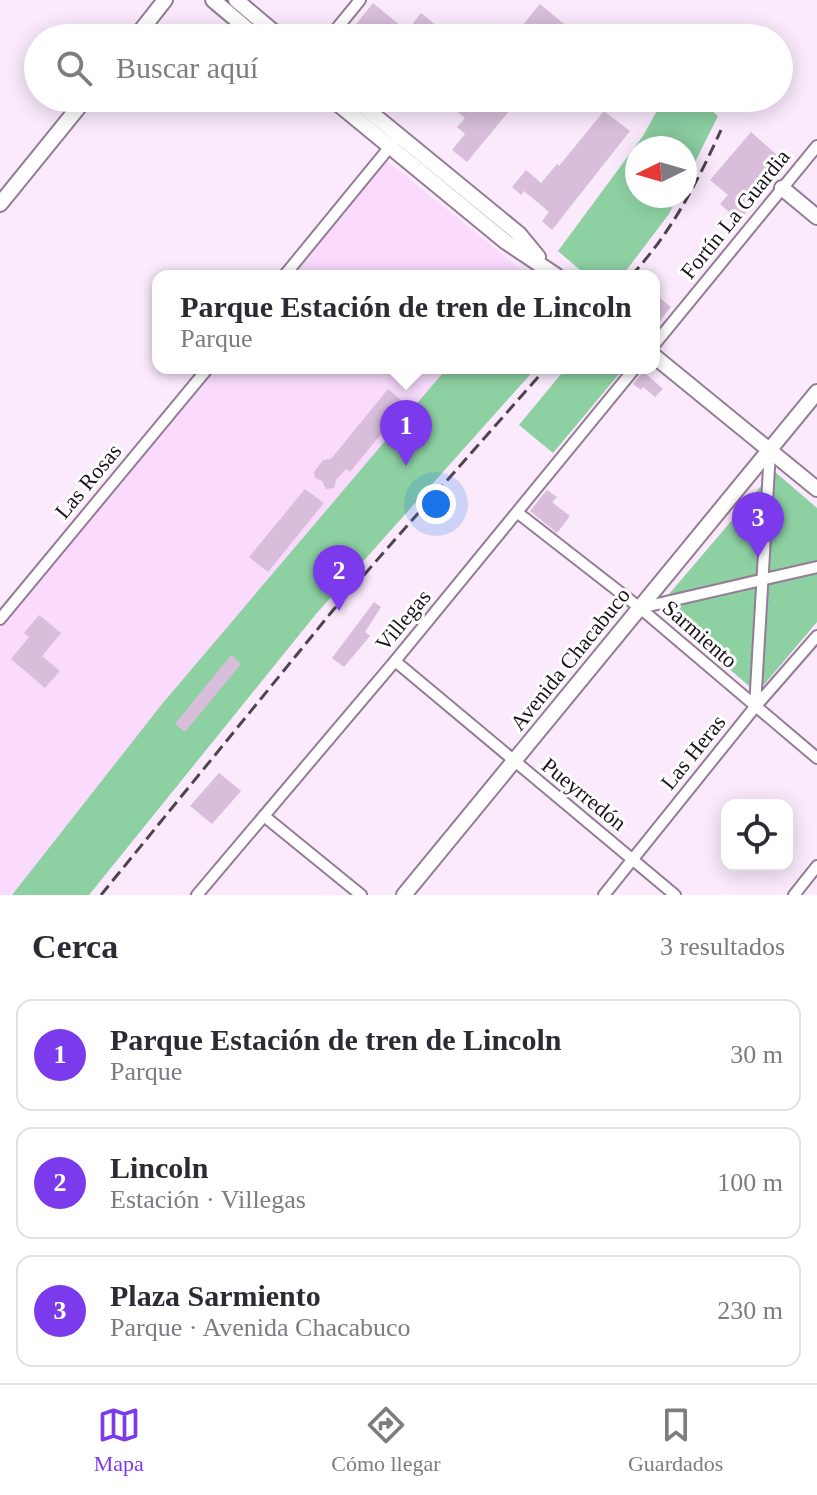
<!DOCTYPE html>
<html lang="es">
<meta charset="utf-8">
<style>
:root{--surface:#fff;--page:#f7f7f7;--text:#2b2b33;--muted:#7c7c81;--line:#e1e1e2;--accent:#7c3aed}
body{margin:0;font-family:"Times New Roman",serif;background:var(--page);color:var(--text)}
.controls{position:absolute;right:24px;bottom:24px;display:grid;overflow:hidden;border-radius:16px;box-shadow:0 4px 20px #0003}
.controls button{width:72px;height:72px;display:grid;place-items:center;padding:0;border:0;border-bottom:2px solid var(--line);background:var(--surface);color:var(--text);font:40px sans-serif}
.compass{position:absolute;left:625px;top:136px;width:72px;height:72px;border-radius:50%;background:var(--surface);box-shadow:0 4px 20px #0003;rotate:265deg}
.you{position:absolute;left:436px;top:504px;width:28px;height:28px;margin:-20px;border:6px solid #fff;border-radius:50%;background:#1a73e8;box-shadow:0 0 0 12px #1a73e833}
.badge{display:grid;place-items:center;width:52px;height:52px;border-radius:50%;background:var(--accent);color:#fff;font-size:26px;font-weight:700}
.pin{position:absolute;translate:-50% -66px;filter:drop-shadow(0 2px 4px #0008)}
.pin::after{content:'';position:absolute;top:42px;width:28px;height:24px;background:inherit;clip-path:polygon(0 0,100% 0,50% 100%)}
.popup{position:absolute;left:152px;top:270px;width:508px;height:104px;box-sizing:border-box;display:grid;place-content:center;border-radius:16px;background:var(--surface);filter:drop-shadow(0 2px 6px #0005);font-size:26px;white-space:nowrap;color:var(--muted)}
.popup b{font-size:30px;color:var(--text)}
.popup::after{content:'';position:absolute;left:50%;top:100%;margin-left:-16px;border:16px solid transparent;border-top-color:var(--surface)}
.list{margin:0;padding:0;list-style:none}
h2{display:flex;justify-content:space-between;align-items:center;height:104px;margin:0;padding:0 32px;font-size:34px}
h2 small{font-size:26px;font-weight:400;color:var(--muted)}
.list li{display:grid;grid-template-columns:52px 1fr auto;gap:24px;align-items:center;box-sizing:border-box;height:112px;margin:0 16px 16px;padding:0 16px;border:2px solid var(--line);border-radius:16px}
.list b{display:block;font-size:30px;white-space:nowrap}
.list p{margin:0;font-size:26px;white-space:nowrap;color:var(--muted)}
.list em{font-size:26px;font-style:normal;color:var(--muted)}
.icon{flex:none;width:44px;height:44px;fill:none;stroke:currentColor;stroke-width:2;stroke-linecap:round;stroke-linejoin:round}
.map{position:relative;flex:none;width:817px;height:895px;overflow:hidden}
.search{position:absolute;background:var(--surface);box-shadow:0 4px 20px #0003;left:24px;right:24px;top:24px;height:88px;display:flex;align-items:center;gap:20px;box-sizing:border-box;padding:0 28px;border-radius:44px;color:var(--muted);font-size:30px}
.sheet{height:488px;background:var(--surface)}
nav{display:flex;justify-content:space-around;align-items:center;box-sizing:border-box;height:112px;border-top:2px solid var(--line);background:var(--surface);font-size:22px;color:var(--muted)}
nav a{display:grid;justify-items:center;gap:4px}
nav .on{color:var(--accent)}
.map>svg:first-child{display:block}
.built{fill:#fadbfe}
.green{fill:#8dd0a2}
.building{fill:#d8beda}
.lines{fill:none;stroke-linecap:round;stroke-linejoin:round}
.street-casing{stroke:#947c96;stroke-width:14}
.secondary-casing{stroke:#947c96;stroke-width:18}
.street{stroke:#fff;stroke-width:10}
.secondary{stroke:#fff;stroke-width:14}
.rail{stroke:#4e434f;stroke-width:3;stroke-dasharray:12 6;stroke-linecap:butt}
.labels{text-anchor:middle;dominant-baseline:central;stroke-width:6;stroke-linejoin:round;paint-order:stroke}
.street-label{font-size:22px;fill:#1a111b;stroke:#fff}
</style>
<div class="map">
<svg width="817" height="895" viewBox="0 0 817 895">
<rect width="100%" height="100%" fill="#faeafc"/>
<!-- built -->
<g class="built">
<path d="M387,161L527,274L525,276H291Z"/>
<path d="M215,368H447L162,704L12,895H0V628Z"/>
</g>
<!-- green -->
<g class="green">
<path d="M664,98H697L718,116L685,182V148H637V196H678L669,214L622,276H587L558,251L643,136Z"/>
<path d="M447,368H536L316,614L89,895H12L162,704Z"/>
<path d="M566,368H624L553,453L519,425Z"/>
<path d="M774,471L817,508V622L757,693L658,607Z"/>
</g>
<!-- building -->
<g class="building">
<path d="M373,3L407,31L421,13L452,38H401L393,30L389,36L377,26L368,38H345Z"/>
<path d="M540,4L581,38H512Z"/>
<path d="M463,98H520L467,162L452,150L465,134L457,127L465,118L454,109Z"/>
<path d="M604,111L630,131L552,230L542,221L549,212L524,191L521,195L512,187L526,170L541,183L557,164L559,166Z"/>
<path d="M751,132L787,164L739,221L720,204L728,195L710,180Z"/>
<path d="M654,293L671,307L654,328Z"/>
<path d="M645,373L663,389L655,397L643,387L641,390L633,384L641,374Z"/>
<path d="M388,389L406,404L350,472L346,469L336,480L334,488L326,489L322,481L315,478L314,472L323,460L331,459Z"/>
<path d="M305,489L324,503L268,572L249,557Z"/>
<path d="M547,490L557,497L552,502L570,516L557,533L530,511Z"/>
<path d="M374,602L381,607L365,632L370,636L344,667L332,658Z"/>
<path d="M39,615L61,633L42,656L60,671L45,688L11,659L29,637L24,633Z"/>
<path d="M231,655L241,664L185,732L175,724Z"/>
<path d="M219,773L241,791L212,824L190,806Z"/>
</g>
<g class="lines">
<defs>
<g id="street">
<path d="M329,38L360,0"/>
<path d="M284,276L393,143"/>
<path d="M654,345L817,146"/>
<path d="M518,513L640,608L817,758"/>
<path d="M640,608L817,567"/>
<path d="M0,619L208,368"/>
<path d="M395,661L675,895"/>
<path d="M755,707L770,451"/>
<path d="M264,816L361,895"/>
<path d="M197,895L395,661L635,368"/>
<path d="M604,895L755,707L817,636"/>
<path d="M794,895L817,866"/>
</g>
<g id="secondary">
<path d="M213,0L258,38"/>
<path d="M236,0L281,38"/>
<path d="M135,38L165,0"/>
<path d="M331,98L506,242L557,276"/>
<path d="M353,98L519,234L538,257"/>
<path d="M782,188L817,217"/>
<path d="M0,204L86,98"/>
<path d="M654,356L817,489"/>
<path d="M404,895L817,392"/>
</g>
</defs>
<!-- street casing -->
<use href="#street" class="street-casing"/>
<!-- secondary casing -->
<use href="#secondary" class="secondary-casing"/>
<!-- street -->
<use href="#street" class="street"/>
<!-- secondary -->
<use href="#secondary" class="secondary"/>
<!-- rail -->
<g class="rail">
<path d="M631,276C671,233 697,183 721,130"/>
<path d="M101,895L334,609L546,368"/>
</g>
</g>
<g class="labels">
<!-- street labels -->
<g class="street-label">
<text transform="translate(735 214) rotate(-51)">Fortín La Guardia</text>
<text transform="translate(88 481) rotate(-50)">Las Rosas</text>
<text transform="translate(403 620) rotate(-50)">Villegas</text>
<text transform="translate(700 634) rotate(41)">Sarmiento</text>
<text transform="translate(570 659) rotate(-51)">Avenida Chacabuco</text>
<text transform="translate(693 752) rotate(-51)">Las Heras</text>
<text transform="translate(584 794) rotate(39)">Pueyrredón</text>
</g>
</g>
</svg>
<div class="controls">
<button><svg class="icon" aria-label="locate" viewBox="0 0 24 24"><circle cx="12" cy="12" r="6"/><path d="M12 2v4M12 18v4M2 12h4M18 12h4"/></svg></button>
</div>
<svg class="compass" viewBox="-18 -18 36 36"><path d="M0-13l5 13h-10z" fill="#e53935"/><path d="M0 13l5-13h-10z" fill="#7c7c81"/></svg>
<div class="you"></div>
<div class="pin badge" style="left:406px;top:466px">1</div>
<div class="popup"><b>Parque Estación de tren de Lincoln</b>Parque</div>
<div class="pin badge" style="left:339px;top:611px">2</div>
<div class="pin badge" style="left:758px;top:558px">3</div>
<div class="search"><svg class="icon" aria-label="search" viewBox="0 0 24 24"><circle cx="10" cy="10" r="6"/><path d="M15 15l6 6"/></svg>Buscar aquí</div>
</div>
<section class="sheet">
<h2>Cerca<small>3 resultados</small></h2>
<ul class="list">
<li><span class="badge">1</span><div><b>Parque Estación de tren de Lincoln</b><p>Parque</p></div><em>30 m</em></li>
<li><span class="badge">2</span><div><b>Lincoln</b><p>Estación · Villegas</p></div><em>100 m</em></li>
<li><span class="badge">3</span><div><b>Plaza Sarmiento</b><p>Parque · Avenida Chacabuco</p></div><em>230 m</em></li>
</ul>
</section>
<nav>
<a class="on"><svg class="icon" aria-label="map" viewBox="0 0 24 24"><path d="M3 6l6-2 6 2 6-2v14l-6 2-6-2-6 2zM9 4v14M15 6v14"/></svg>Mapa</a>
<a><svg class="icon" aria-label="directions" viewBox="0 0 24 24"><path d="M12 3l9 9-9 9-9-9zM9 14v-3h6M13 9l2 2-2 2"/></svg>Cómo llegar</a>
<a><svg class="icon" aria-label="saved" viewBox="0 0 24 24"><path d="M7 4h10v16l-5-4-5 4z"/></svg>Guardados</a>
</nav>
